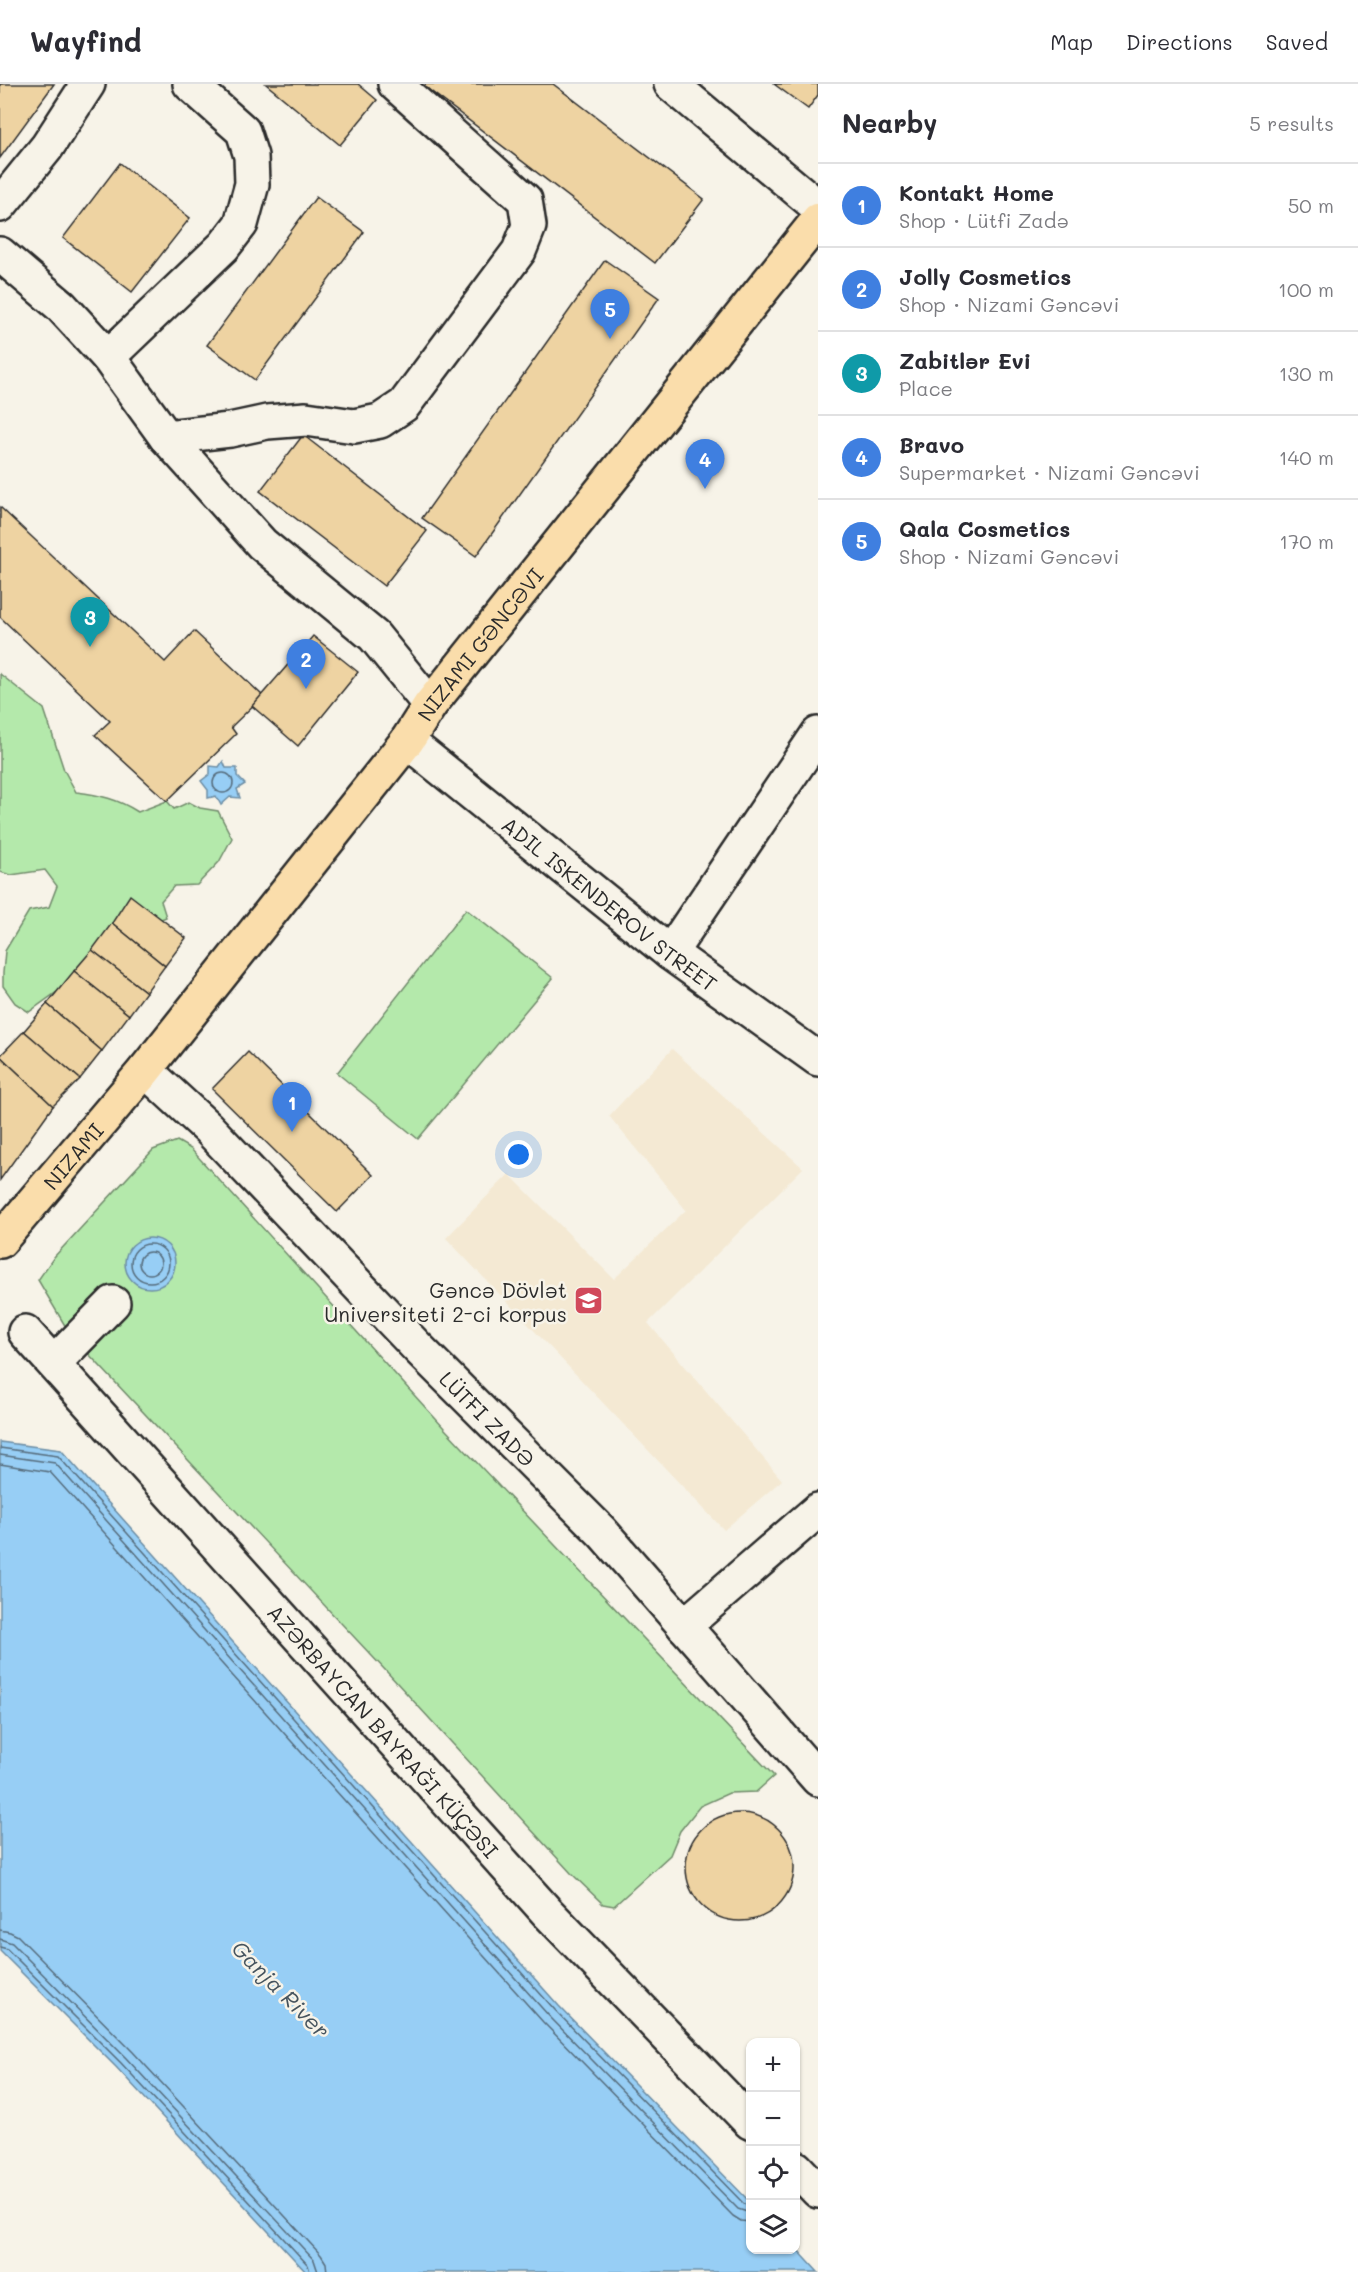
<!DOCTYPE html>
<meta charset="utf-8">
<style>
:root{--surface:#fff;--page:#f7f7f7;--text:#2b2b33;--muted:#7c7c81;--line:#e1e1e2;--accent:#0b8043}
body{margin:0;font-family:Mali,sans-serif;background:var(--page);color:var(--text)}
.controls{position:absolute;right:18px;bottom:18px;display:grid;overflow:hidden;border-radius:12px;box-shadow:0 2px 4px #0004}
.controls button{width:54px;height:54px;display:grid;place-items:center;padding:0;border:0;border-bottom:2px solid var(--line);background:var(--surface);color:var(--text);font:30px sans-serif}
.you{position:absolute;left:519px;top:1071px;width:21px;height:21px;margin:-15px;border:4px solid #fff;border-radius:50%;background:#1a73e8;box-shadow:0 0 0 9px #1a73e833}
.badge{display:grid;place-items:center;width:39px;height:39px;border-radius:50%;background:var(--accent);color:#fff;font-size:20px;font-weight:700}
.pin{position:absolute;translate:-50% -50px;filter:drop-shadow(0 2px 3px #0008)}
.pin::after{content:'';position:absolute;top:32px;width:21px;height:18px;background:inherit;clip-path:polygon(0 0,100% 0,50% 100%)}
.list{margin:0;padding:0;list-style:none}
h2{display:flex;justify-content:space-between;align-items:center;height:78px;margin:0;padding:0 24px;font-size:26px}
h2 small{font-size:20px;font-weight:400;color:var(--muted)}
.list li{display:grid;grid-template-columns:39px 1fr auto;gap:18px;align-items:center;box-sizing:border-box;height:84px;padding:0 24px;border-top:2px solid var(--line)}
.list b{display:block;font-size:22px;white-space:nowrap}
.list p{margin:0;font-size:20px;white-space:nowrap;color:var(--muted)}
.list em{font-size:20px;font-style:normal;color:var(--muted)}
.icon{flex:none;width:33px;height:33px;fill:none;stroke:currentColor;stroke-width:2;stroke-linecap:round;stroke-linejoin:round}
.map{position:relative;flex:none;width:818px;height:2188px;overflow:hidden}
header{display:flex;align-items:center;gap:36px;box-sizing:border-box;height:84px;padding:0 30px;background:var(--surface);border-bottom:2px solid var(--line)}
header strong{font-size:28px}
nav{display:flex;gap:33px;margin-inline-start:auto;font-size:21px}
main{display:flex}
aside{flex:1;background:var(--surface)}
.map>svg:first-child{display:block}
.built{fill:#f4e9d3}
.green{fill:#b4e9ab;stroke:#708a6b;stroke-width:1.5}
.water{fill:#97cef5;stroke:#6c8da4;stroke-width:1.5}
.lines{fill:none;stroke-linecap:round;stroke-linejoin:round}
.shore{stroke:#566c7c;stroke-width:1.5}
.building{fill:#eed3a2;stroke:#2b2b2b;stroke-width:1.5}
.minor-casing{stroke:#2b2b2b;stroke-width:38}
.major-casing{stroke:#2b2b2b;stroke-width:38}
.minor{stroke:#f7f3e8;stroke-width:33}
.major{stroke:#faddab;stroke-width:33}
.labels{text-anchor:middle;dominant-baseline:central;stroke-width:5;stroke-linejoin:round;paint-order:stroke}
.street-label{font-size:21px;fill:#2b2b2b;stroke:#f7f3e8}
.poi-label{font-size:21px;fill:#2b2b2b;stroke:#f7f3e8;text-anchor:end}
.water-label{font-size:22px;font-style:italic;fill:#46545e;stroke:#f7f3e8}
</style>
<header>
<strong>Wayfind</strong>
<nav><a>Map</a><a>Directions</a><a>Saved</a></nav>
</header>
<main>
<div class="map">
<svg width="818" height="2188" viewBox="0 0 818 2188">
<rect width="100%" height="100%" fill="#f7f3e8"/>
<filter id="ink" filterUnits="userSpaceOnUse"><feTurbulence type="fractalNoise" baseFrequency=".0167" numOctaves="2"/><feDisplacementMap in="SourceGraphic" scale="12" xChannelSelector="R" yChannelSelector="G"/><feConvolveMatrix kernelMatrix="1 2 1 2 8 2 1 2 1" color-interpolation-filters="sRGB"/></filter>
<g filter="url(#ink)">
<!-- built -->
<path class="built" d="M672,965L803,1084L648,1239L782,1396L724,1446L446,1154L509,1090L614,1195L686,1126L609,1032Z"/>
<!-- green -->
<g class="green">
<path d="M0,590L44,625L64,686L76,708C100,711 118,715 138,728L167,717L174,725L189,718L200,724L218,727L232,754L219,778L197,801L174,802L161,817L166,833L154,838L29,928L15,919L3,902V889L5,867L29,827L49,823L57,802L45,786L11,791L0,788Z"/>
<path d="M466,825L553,894L418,1055L337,989Z"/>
<path d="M177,1057L191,1065L444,1344L774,1692L756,1708L729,1709L700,1722L680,1747L670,1771L614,1822L603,1820L571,1789L386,1587L70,1250L38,1196L54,1173L153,1066Z"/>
</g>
<!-- water -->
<g class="water">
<path d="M223,677L226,684H237V692L245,700L237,705L240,714L230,713L221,721L216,712L208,714V706L201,697L210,690V682L219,683Z"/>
<circle cx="150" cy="1179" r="25"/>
<path d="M0,1358L61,1366L559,1922L750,2118V2166L796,2164L818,2188H306L116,1983L0,1867Z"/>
</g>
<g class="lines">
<!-- shore -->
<g class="shore">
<circle cx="223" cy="699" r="10"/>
<circle cx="150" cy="1179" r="19"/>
<circle cx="150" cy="1179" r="11"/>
<path d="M0,1364L58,1372L555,1926L744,2120L750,2122"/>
<path d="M0,1371L55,1379L549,1932L738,2125L750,2129"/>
<path d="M0,1380L50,1388L543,1938L733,2132L741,2137L750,2138"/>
<path d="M0,1846L10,1848L18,1852L133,1968L321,2171L326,2179L327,2188"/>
<path d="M0,1855L12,1859L126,1974L314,2176L318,2188"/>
<path d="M0,1863L7,1865L121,1979L308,2181L310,2188"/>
</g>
</g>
<!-- building -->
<g class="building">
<path d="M0,0H54L0,74Z"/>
<path d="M266,0H358L377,16L340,61Z"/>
<path d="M426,0H553L704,115L655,179L424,2Z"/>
<path d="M774,0H818V11L808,25Z"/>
<path d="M120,79L190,134L132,208L63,154Z"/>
<path d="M316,113L364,148L255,296L207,261Z"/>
<path d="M605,176L659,214L476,472L422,434Z"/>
<path d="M303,351L427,447L384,502L260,407Z"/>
<path d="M0,423L165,578L194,547L263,612L231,643L236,650L167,717L95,651L110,637L0,533Z"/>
<path d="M313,552L358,588L298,662L252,622Z"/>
<path d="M130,811L186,854L165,882L112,839Z"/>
<path d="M112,839L165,882L146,908L92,866Z"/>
<path d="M92,866L146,908L129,931L74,887Z"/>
<path d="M74,887L129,931L102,967L47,920Z"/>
<path d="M47,920L102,967L80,995L24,947Z"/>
<path d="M24,947L80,995L53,1022L0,972Z"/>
<path d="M248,968L373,1091L337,1128L212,1005Z"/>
<path d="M0,972L53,1022L0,1096Z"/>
<circle cx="740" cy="1783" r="54"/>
</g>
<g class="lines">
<defs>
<g id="minor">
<path d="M671,0L818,123"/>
<path d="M0,121L47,63L88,0"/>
<path d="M0,170L61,222L108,273L166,353L262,460L374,552L430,621"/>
<path d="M108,273L224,162L241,140L252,100L251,72L243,47L190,0"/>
<path d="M166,353L230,346L267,338L306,335L354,342L380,337L404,321L519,167L529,142L525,116L395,0"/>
<path id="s1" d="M407,657L670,869L818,975"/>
<path d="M670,869L818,650"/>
<path id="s2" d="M145,986L208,1044L418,1264L602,1448L818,1695"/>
<path id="s3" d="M25,1248L547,1828L750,2038"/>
<path d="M54,1279L113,1219"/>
<path d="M684,1542L818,1426"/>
<path d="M796,2084L818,2107"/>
</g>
<g id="major">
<path id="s4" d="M0,1157L145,986L407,657L430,621L818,136"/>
</g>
</defs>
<!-- minor casing -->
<use href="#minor" class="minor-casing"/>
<!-- major casing -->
<use href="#major" class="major-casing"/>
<!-- minor -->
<use href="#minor" class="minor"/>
<!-- major -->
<use href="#major" class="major"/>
</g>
</g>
<!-- icons -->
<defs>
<symbol id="university-square" viewBox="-11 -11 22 22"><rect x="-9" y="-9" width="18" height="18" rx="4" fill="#d1495b" stroke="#f7f3e8"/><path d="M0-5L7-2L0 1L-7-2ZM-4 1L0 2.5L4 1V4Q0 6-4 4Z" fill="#fff"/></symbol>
</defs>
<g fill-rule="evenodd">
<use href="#university-square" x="572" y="1200" width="33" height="33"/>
</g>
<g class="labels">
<!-- street labels -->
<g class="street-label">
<text stroke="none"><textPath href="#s4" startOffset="766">NIZAMI GƏNCƏVI</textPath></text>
<text stroke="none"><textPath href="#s1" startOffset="260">ADIL ISKENDEROV STREET</textPath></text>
<text stroke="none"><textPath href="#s4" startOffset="112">NIZAMI</textPath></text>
<text stroke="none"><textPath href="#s2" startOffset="489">LÜTFI ZADƏ</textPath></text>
<text stroke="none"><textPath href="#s3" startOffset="536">AZƏRBAYCAN BAYRAĞI KÜÇƏSI</textPath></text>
</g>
<!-- poi labels -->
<g class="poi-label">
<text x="567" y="1205">Gəncə Dövlət<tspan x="567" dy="24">Universiteti 2-ci korpus</tspan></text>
</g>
<!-- water labels -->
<g class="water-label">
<text transform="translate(281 1905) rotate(45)">Ganja River</text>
</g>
</g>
</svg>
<div class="controls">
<button>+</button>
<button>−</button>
<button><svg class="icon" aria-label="locate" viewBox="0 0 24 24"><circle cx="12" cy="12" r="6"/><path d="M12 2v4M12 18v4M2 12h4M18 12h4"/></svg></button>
<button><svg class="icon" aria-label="layers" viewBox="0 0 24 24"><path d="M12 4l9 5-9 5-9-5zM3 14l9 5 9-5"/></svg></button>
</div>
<div class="you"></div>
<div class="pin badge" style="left:292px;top:1048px;background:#3f7fe0">1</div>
<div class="pin badge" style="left:306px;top:605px;background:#3f7fe0">2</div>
<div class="pin badge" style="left:90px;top:563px;background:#0f9aa8">3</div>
<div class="pin badge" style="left:705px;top:405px;background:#3f7fe0">4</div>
<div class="pin badge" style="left:610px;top:255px;background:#3f7fe0">5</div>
</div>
<aside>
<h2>Nearby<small>5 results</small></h2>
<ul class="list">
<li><span class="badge" style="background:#3f7fe0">1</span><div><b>Kontakt Home</b><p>Shop · Lütfi Zadə</p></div><em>50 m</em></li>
<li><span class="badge" style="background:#3f7fe0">2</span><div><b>Jolly Cosmetics</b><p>Shop · Nizami Gəncəvi</p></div><em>100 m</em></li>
<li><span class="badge" style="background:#0f9aa8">3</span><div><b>Zabitlər Evi</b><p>Place</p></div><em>130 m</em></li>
<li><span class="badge" style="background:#3f7fe0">4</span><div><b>Bravo</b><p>Supermarket · Nizami Gəncəvi</p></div><em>140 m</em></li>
<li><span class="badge" style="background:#3f7fe0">5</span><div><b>Qala Cosmetics</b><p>Shop · Nizami Gəncəvi</p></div><em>170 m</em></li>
</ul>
</aside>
</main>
